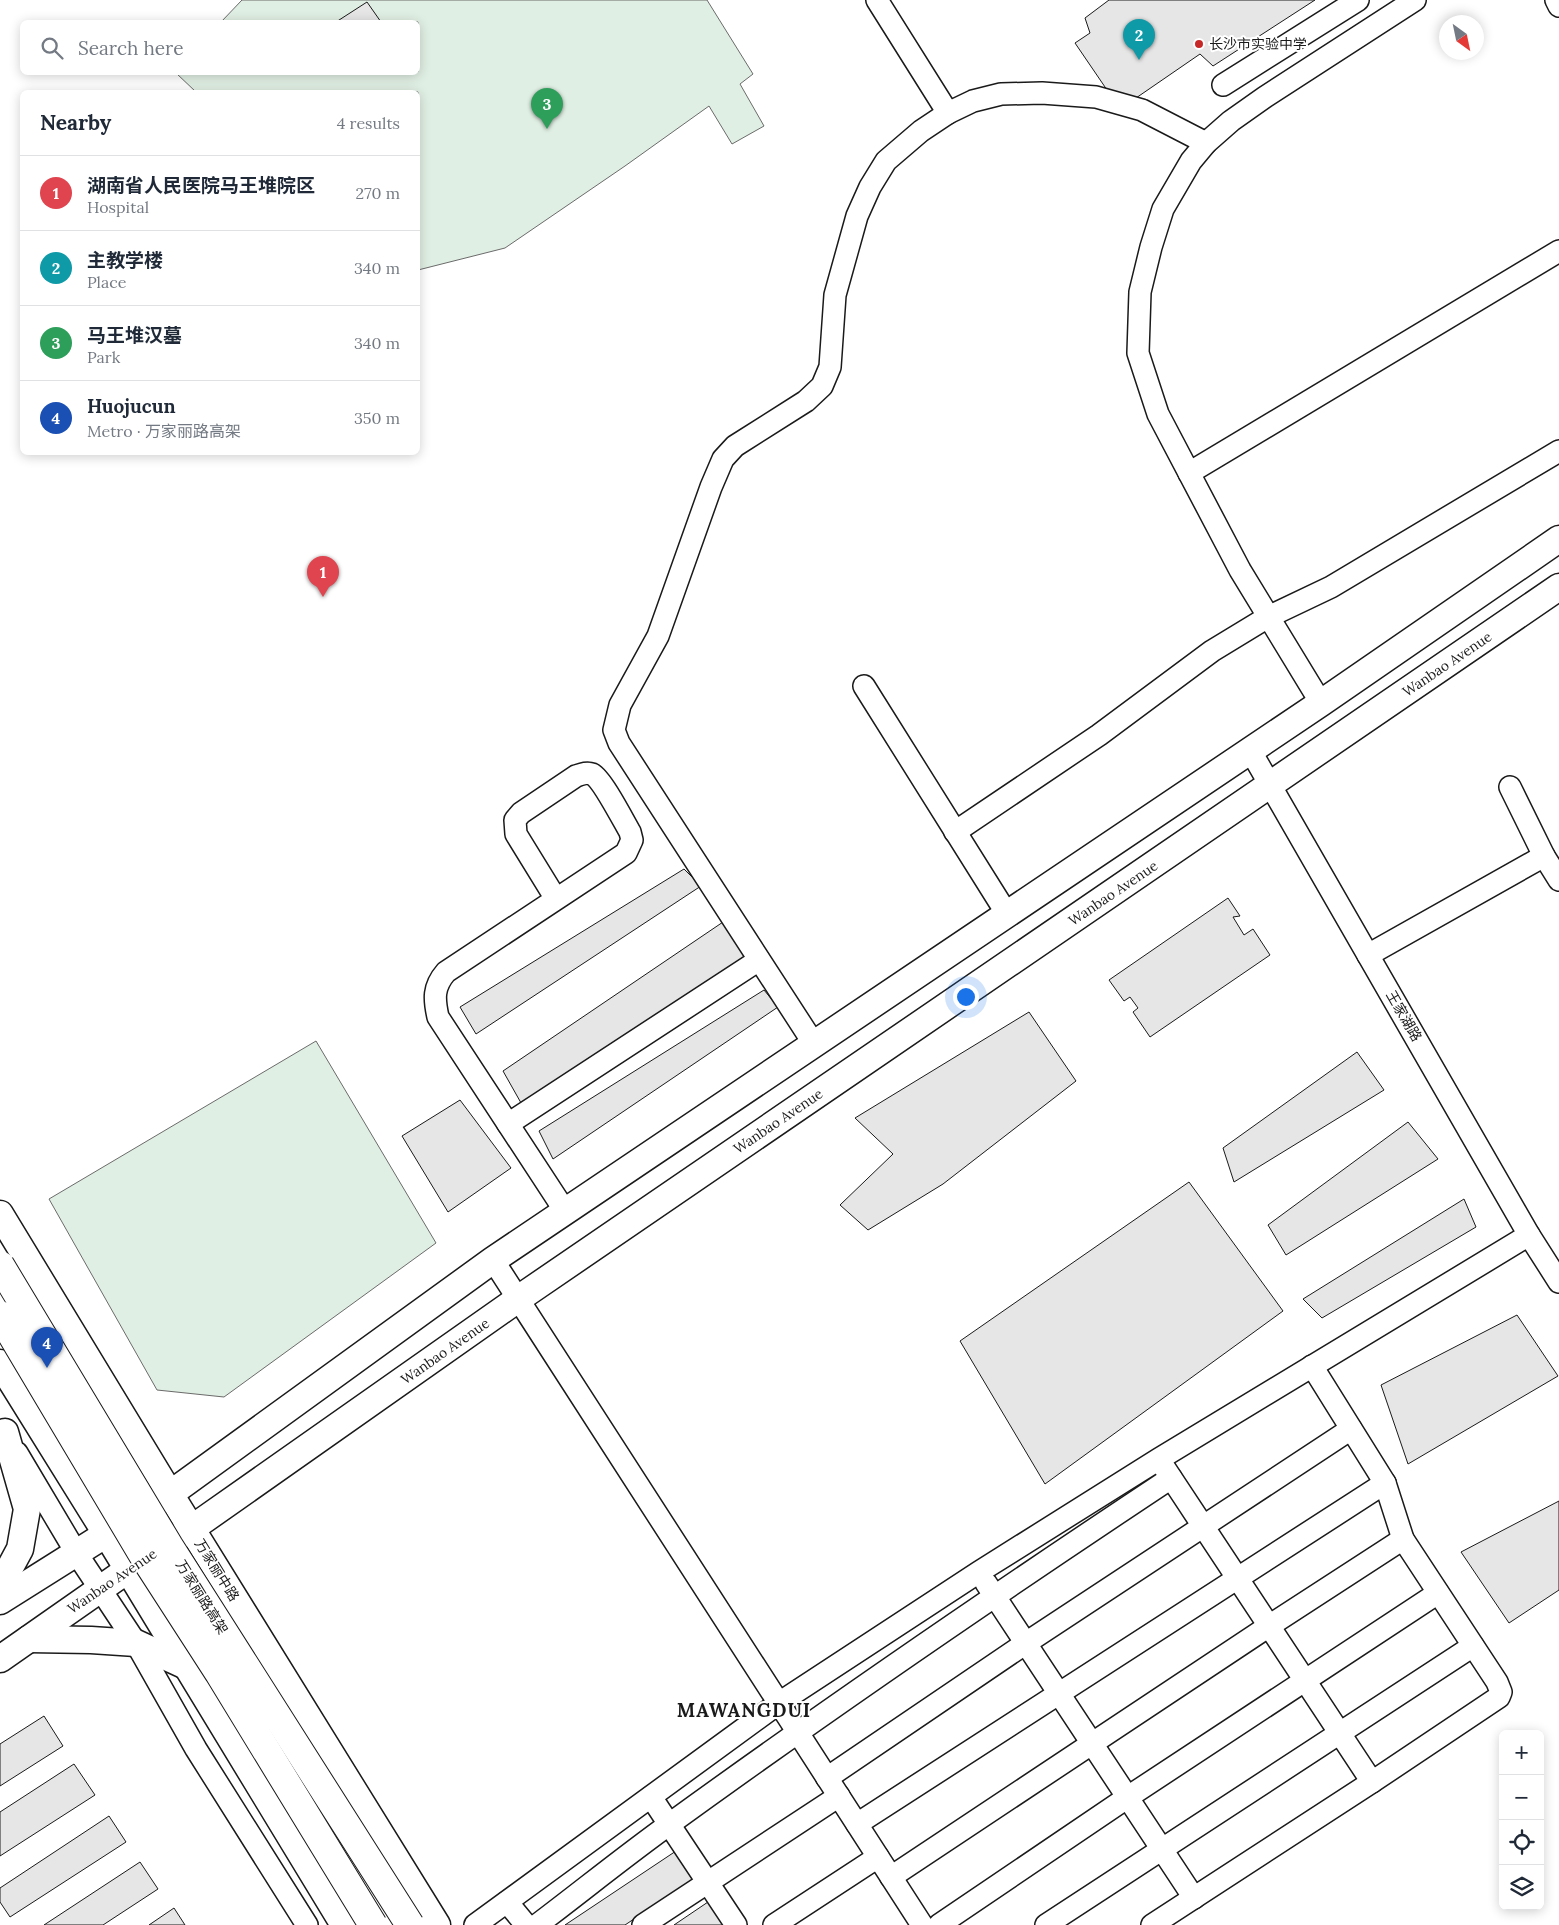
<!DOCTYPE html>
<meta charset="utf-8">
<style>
:root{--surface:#fff;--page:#f6f6f7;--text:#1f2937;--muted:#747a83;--line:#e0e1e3;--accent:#2563eb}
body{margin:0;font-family:Lora,"Noto Sans SC",serif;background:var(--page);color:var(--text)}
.controls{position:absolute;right:15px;bottom:15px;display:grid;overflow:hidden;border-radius:8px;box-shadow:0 2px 12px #0003}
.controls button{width:45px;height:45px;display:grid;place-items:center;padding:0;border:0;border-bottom:1px solid var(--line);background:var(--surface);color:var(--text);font:25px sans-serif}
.compass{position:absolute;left:1439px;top:15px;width:45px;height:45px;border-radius:50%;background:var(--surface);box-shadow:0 2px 12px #0003;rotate:147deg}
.you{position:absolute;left:965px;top:996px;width:18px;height:18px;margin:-12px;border:4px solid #fff;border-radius:50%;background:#1a73e8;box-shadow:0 0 0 8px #1a73e833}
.badge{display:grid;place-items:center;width:32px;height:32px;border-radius:50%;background:var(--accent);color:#fff;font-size:16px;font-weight:700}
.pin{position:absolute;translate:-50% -41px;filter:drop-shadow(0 1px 2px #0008)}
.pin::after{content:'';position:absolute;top:26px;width:18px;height:15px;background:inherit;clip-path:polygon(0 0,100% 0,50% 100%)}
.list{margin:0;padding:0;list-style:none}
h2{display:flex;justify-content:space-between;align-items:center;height:65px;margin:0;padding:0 20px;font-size:21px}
h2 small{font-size:16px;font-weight:400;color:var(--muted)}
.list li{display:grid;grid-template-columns:32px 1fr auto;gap:15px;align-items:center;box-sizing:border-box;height:75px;padding:0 20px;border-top:1px solid var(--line)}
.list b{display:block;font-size:19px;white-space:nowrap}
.list p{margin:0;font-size:16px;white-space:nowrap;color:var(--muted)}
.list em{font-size:16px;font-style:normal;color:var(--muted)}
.icon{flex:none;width:28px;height:28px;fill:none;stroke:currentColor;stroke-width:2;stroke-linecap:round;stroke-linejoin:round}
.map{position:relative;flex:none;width:1559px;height:1925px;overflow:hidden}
.search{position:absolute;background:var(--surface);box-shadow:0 2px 12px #0003;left:20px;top:20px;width:400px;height:55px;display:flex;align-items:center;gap:12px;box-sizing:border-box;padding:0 18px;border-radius:8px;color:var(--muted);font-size:19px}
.panel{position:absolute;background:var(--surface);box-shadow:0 2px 12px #0003;left:20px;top:90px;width:400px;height:365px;border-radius:8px}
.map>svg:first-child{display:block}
.green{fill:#e0efe3;stroke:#6a6a6a}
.building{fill:#e6e6e6;stroke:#1a1a1a}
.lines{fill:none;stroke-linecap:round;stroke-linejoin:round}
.minor-casing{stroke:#1a1a1a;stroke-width:24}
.major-casing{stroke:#1a1a1a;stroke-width:29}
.minor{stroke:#fff;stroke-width:21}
.major{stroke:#fff;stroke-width:26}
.highway-bridge-casing{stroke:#1a1a1a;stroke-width:30;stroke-linecap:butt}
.highway-bridge{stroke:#fff;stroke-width:28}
.poi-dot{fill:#c62828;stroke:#fff;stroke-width:2}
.labels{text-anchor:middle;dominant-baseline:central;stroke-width:4;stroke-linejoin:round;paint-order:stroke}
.poi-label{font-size:14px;fill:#1a1a1a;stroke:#fff;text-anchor:start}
.street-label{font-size:14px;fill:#1a1a1a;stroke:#fff}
.district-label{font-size:19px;font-weight:bold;letter-spacing:1px;fill:#1a1a1a;stroke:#fff}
</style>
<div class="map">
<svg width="1559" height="1925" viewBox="0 0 1559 1925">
<rect width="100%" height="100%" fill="#fff"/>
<!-- green -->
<g class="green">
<path d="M242,0H707L753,74L740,84L764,126L732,144L709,106L625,166L505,248L418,270V92H196L176,73L418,72V22H221Z"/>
<path d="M316,1041L436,1243L224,1397L157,1390L49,1199Z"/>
</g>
<!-- building -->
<g class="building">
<path d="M1109,0H1315L1213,66L1200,54L1120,109L1075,43L1090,33L1085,18Z"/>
<path d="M367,2L381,22H336Z"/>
<path d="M684,869L701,886L476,1034L460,1007Z"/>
<path d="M1228,898L1240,916L1233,917L1244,935L1253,929L1270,955L1150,1037L1133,1012L1138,1008L1130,997L1124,1001L1109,980Z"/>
<path d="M726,920L751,953L525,1110L503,1071Z"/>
<path d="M764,990L778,1007L553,1159L539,1131Z"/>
<path d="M1029,1012L1076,1081L943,1184L868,1230L840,1205L893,1154L855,1118Z"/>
<path d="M1357,1052L1384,1090L1234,1182L1223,1148Z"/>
<path d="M460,1100L511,1168L448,1212L402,1136Z"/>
<path d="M1408,1122L1438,1159L1286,1255L1268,1225Z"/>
<path d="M1189,1182L1283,1311L1045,1484L960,1341Z"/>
<path d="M1464,1199L1476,1227L1322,1318L1303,1299Z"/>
<path d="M1517,1315L1558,1376L1408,1464L1381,1385Z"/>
<path d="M1559,1501V1590L1509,1623L1461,1552Z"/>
<path d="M44,1716L63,1746L0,1786V1744Z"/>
<path d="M74,1764L95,1795L0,1856V1812Z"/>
<path d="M109,1816L126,1842L10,1917L0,1902V1888Z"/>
<path d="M676,1851L695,1878L625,1925H565Z"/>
<path d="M140,1862L158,1889L103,1925H44Z"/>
<path d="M708,1902L724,1925H674Z"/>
<path d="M174,1908L185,1925H149Z"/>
</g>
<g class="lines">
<defs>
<g id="minor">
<path d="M877,0L948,113"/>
<path d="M1556,0L1559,6"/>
<path d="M1223,85L1358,0"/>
<path d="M1189,473L1559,251"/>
<path d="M864,686L1007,914"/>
<path d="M1321,703L1240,570L1158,414L1138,353L1140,292L1151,247L1163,209L1191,161L1206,143L1231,121L1265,97L1415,0"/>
<path d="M1250,750L1529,1235L1559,1282"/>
<path d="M1510,787L1544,856L1559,880"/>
<path d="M955,832L1099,735L1212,651L1268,617L1331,587L1559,451"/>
<path d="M556,899L516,834L515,820L521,813L576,776C582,774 587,772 592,774C602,779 623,820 630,832L632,840L626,853L446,972C433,987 434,999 438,1017L565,1211"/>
<path d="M1368,955L1544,856"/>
<path d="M814,1044L619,743L614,730L620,705L658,636L711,487L723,459L735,446L806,401L822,386L830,367L835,295L857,216L870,187L886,161L921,131L948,113L973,101L1001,94L1042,93L1096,97L1142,110L1206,143"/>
<path d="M508,1124L759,960"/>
<path d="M493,1260L922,1925"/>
<path d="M17,1453L77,1554L136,1643L196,1749L307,1925"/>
<path d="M1164,1467L1372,1782"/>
<path d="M986,1583L1194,1898"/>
<path d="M827,1778L1026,1643L1351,1429"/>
<path d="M651,1797L736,1925"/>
<path d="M857,1824L1385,1483"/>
<path d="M891,1877L1269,1626L1403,1539"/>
<path d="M507,1902L526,1925"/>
<path d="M475,1925L779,1703L979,1572L1159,1459L1529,1235"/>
<path d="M537,1925C582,1891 625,1856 671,1823C835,1704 1002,1590 1171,1478"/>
<path d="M643,1925L839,1796"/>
<path d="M774,1925L878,1857"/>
<path d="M939,1925L1128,1797L1438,1593"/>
<path d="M1046,1925L1473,1646"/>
<path d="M1152,1925L1372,1782L1499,1697L1501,1692L1497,1682L1403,1539L1385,1483L1312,1366"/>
</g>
<g id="major">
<path d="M0,1214L170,1494L437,1925"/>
<path d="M0,1363L107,1535L344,1925"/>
<path d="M0,1586L20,1549L27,1509L5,1432"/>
<path d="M0,1601L170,1494L493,1260L1321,703L1559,539"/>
<path d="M29,1639L91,1640L136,1643L186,1666"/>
<path d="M0,1659L146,1557L191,1529L518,1299L1559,587"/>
</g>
</defs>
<!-- minor casing -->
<use href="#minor" class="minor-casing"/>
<!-- major casing -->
<use href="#major" class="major-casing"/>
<!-- minor -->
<use href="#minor" class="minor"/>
<!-- major -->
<use href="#major" class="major"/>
<defs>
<g id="highway-bridge">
<path d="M0,1265L169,1546L410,1925"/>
<path d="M0,1315L146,1560L219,1673L373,1925"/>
</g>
</defs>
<!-- highway-bridge casing -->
<use href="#highway-bridge" class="highway-bridge-casing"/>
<!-- highway-bridge -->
<use href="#highway-bridge" class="highway-bridge"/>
</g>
<!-- markers -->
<circle class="poi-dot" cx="1199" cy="44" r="5"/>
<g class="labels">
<!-- poi labels -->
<g class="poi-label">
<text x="1209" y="44">长沙市实验中学</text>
</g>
<!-- street labels -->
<g class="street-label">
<text transform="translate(1447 664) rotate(-34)">Wanbao Avenue</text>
<text transform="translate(1113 893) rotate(-34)">Wanbao Avenue</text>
<text transform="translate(1404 1016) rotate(60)">王家湖路</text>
<text transform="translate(778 1121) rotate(-34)">Wanbao Avenue</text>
<text transform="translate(445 1351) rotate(-35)">Wanbao Avenue</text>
<text transform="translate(217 1570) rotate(58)">万家丽中路</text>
<text transform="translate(112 1581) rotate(-34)">Wanbao Avenue</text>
<text transform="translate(202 1597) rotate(58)">万家丽路高架</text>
</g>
<!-- district labels -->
<g class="district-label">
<text x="744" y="1710">MAWANGDUI</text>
</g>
</g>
</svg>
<div class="controls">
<button>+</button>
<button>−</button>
<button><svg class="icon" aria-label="locate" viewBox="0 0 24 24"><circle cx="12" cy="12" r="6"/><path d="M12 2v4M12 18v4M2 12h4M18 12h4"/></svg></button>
<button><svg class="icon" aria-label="layers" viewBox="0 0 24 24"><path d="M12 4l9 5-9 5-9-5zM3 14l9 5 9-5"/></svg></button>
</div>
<svg class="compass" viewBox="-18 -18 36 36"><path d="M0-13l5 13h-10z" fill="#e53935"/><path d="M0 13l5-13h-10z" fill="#747a83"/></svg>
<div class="you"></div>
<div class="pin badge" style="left:323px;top:597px;background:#e0444e">1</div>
<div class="pin badge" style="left:1139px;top:60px;background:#0f9aa8">2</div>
<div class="pin badge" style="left:547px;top:129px;background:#2e9e5b">3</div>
<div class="pin badge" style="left:47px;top:1368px;background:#1a4fb4">4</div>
<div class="search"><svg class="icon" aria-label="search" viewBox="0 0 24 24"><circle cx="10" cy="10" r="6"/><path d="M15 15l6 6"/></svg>Search here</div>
<section class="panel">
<h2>Nearby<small>4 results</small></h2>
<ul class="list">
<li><span class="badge" style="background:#e0444e">1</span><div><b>湖南省人民医院马王堆院区</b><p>Hospital</p></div><em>270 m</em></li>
<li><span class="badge" style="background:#0f9aa8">2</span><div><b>主教学楼</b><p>Place</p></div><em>340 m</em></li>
<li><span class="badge" style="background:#2e9e5b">3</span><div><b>马王堆汉墓</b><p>Park</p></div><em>340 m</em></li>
<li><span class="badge" style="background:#1a4fb4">4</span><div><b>Huojucun</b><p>Metro · 万家丽路高架</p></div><em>350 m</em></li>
</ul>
</section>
</div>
